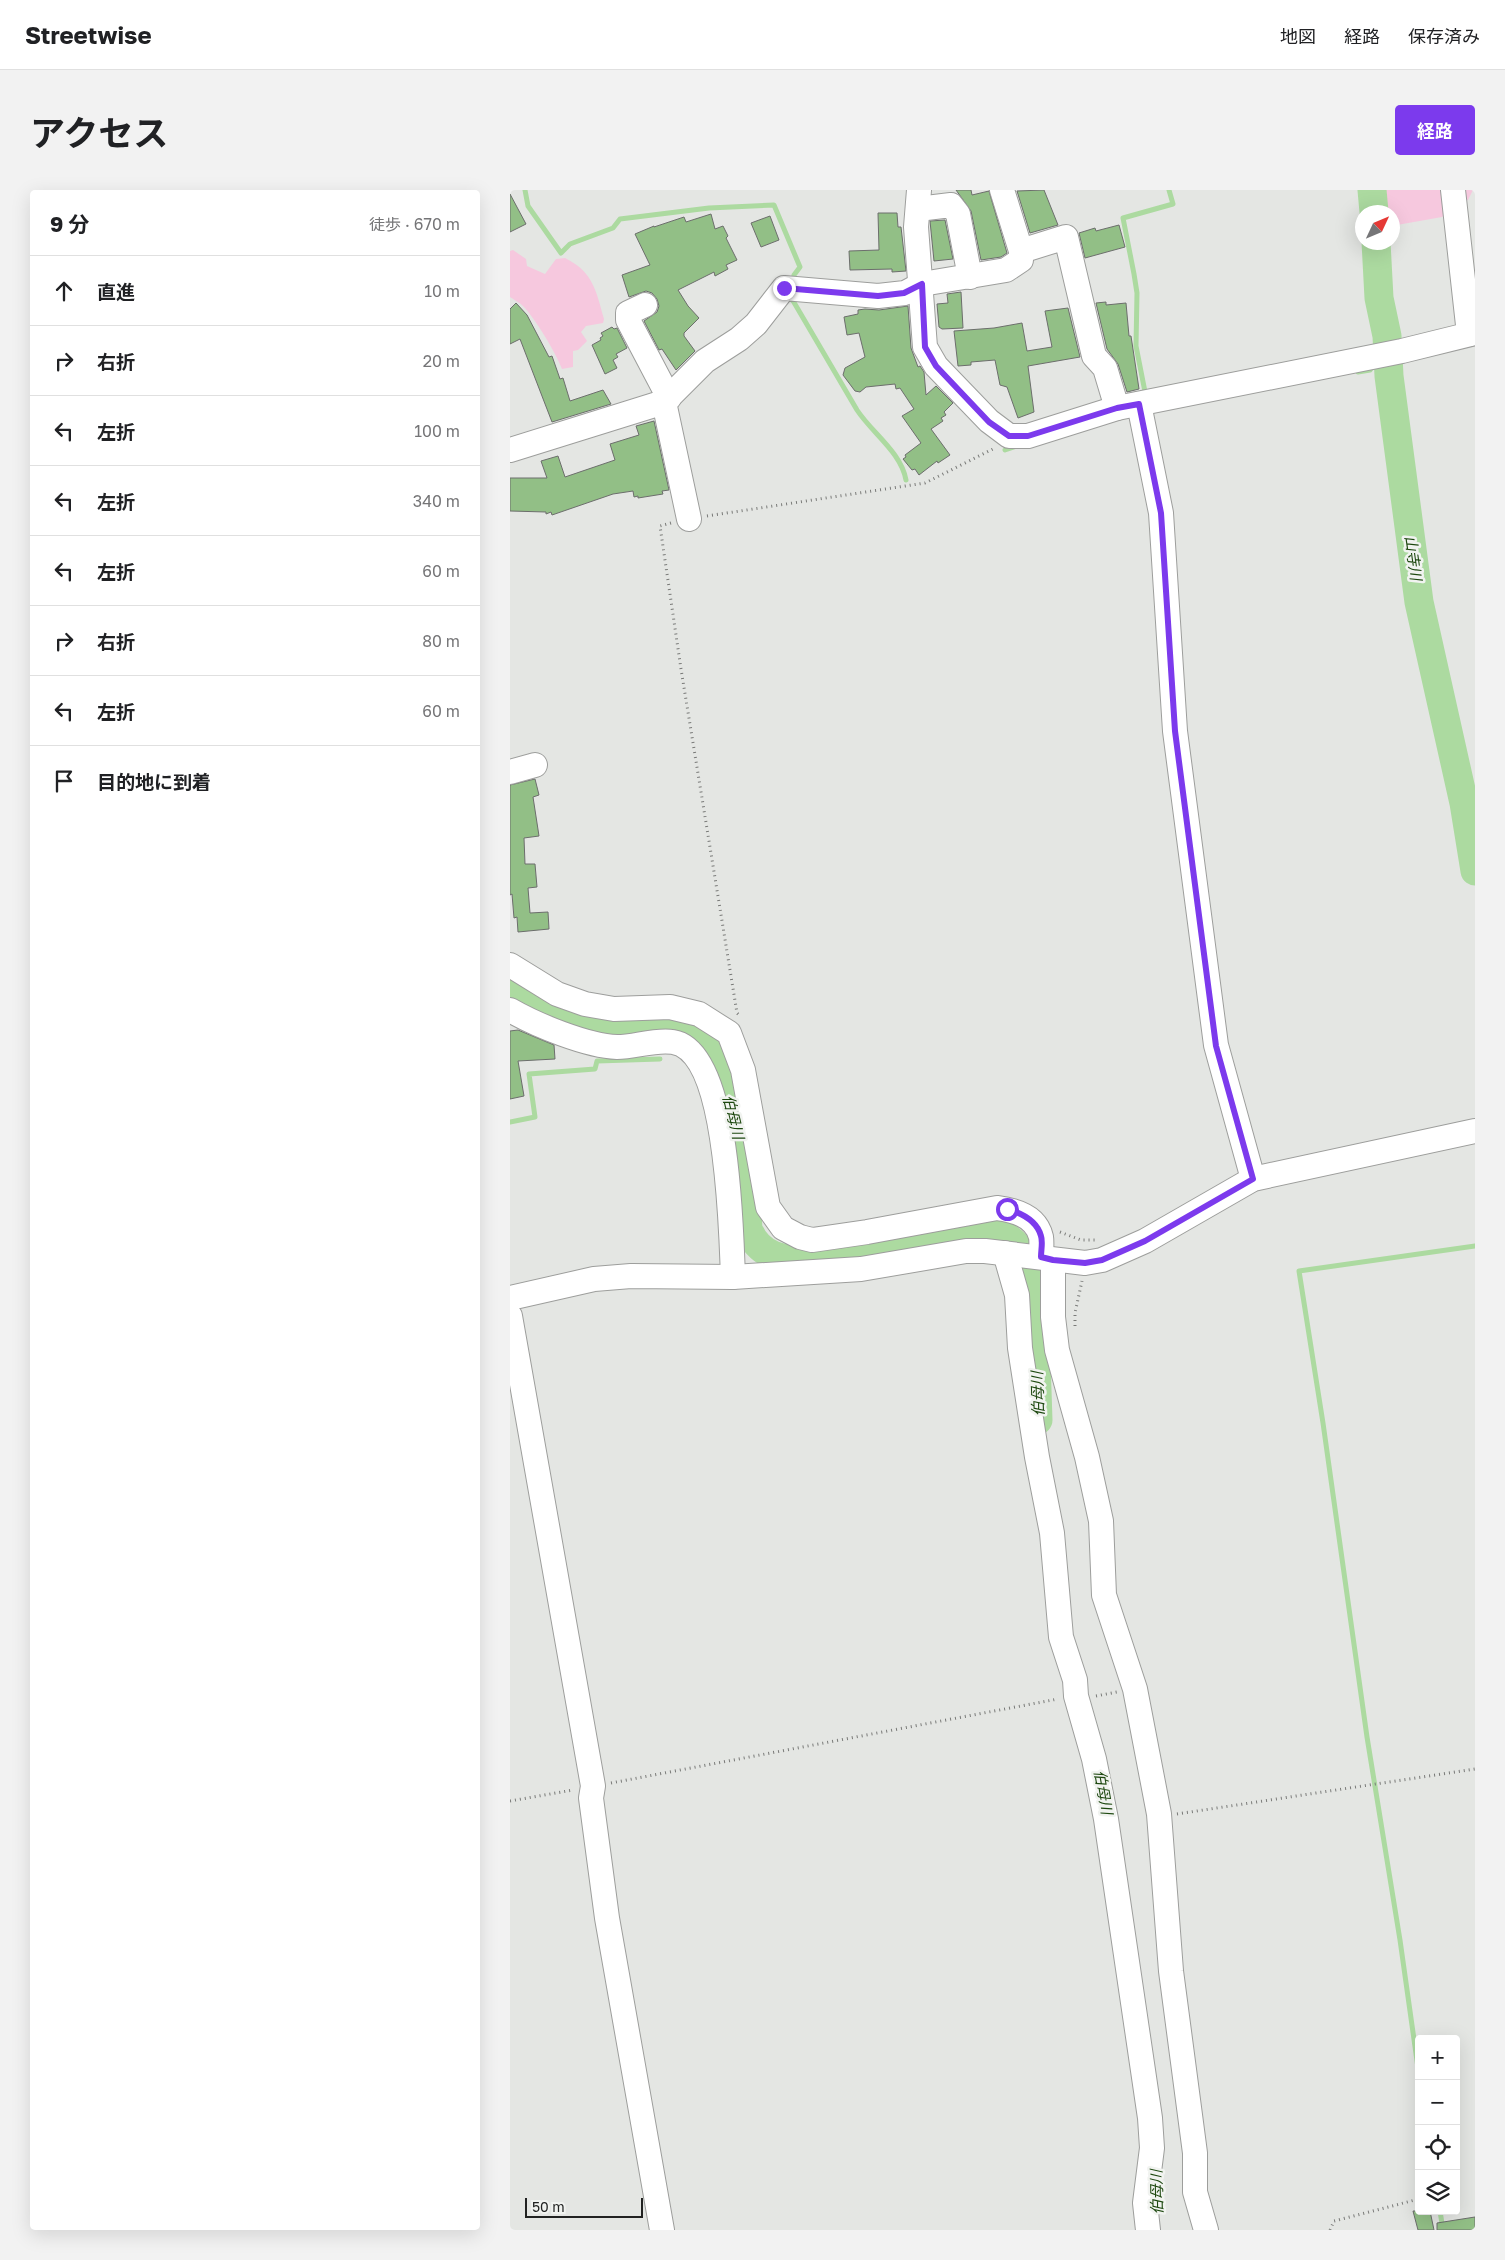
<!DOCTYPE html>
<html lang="ja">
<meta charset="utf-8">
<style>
:root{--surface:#fff;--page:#f2f2f2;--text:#202124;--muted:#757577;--line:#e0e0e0;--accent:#7c3aed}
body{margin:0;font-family:"Golos Text","Noto Sans JP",sans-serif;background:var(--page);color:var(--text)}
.controls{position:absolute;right:15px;bottom:15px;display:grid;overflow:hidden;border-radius:5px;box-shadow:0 5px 20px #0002}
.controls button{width:45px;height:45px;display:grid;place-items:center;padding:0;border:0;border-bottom:1px solid var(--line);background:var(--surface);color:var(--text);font:25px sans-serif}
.compass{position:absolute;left:845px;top:15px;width:45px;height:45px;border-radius:50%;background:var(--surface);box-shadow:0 5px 20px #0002;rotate:46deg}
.scale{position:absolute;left:15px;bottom:12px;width:118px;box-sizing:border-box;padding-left:5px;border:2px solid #212221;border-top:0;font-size:14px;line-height:18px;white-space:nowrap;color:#212221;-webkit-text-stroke:4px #f1f3f0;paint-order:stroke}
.stop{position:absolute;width:15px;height:15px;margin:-11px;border:4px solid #7c3aed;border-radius:50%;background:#fff}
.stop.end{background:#7c3aed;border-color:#fff;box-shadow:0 1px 5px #0008}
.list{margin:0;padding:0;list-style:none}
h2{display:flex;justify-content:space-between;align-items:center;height:65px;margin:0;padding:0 20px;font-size:21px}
h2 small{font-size:16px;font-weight:400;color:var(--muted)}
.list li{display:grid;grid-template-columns:32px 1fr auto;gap:15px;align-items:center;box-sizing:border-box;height:70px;padding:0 20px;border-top:1px solid var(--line)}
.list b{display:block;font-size:19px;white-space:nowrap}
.list em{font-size:16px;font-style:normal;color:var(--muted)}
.icon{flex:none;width:28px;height:28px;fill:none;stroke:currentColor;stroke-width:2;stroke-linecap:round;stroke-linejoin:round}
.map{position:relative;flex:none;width:965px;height:2040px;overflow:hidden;border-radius:5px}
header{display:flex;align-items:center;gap:30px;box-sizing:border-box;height:70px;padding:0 25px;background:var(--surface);border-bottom:1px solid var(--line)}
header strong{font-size:24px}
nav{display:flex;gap:28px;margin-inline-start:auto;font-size:18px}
.intro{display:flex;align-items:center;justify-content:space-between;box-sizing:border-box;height:120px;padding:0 30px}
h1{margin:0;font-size:35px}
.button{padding:12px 22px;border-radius:5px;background:var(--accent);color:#fff;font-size:18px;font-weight:700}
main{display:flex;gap:30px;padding:0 30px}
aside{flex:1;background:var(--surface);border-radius:5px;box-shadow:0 5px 20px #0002}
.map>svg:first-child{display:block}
.green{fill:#f6c8de}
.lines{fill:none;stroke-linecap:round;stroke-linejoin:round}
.stream{stroke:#acdaa0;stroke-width:5}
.river{stroke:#acdaa0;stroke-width:29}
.building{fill:#92bf86;stroke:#6c6e6c}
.minor-casing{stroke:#9d9e9c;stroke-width:26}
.path{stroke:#797a78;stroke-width:3;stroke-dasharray:1 4;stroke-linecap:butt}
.minor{stroke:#fff;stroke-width:24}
.route{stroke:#7c3aed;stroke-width:6}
.labels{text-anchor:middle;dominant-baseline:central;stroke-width:5;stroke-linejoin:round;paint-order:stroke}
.water-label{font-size:15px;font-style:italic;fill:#1d480f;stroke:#f1f3f0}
</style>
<header>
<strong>Streetwise</strong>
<nav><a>地図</a><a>経路</a><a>保存済み</a></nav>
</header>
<div class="intro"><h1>アクセス</h1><a class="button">経路</a></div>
<main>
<aside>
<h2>9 分<small>徒歩 · 670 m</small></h2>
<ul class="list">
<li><svg class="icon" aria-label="ahead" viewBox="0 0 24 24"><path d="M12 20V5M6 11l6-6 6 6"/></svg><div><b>直進</b></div><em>10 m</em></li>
<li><svg class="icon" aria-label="right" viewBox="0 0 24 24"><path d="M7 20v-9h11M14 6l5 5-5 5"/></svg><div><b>右折</b></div><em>20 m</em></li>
<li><svg class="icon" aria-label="left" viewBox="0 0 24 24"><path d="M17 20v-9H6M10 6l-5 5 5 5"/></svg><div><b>左折</b></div><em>100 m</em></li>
<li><svg class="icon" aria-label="left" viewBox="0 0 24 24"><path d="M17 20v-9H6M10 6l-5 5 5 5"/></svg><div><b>左折</b></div><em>340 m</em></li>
<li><svg class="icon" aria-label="left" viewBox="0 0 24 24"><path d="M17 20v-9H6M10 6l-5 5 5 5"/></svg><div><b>左折</b></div><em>60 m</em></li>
<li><svg class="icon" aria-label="right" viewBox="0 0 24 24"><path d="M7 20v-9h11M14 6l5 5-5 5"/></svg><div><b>右折</b></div><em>80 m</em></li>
<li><svg class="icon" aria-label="left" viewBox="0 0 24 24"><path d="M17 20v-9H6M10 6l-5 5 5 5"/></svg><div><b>左折</b></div><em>60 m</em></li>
<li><svg class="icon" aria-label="arrive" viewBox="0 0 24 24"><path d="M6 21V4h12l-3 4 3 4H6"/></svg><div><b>目的地に到着</b></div></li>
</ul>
</aside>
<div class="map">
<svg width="965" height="2040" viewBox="0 0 965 2040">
<rect width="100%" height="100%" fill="#e4e6e3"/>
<!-- green -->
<g class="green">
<path d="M865,0H963L958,10L948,13L932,27L887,35L883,34L882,22H867L866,17L869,10Z"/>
<path d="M3,60L16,69L17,76L35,84L46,69L55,68C83,82 86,100 94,129L93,133L76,136L71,142L77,151L68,160L63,161V177L52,179C46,163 25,128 13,116C9,112 4,110 0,107V61Z"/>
</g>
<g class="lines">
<!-- stream -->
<g class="stream">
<path d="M15,0L18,16L51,63L60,54L103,38L110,29L199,18L264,15L290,77L284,85L283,92"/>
<path d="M282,105V109L347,220C362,243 391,262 396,290"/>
<path d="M848,182L860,180L864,174"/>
<path d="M636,207L626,156L627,103L624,84L613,28L663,14L659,0"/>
<path d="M495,260L507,256"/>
<path d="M0,932L25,927L19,884L85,879L87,871L150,869"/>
<path d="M909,1885L890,1750L857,1547L813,1233L789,1081L965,1056"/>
<path d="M930,2021L933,2040"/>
</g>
<!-- river -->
<g class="river">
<path d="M862,0L864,22"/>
<path d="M866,52L869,108L877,146L879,186L909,412L954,613L965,681"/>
<path d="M0,798C31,822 68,840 108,836C126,834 148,829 165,833C175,835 185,839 192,846C228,882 235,989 238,1039C243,1051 250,1060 263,1065C294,1078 387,1059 422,1052C444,1047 471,1035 493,1045C506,1051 516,1068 523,1079L528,1230"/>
</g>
</g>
<!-- building -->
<g class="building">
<path d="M446,0H461L462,5L479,1L497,63L491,67L471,70L461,21Z"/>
<path d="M534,0L548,35L520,43L507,1Z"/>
<path d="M0,4L16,34L0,42Z"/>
<path d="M368,23H387L388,37H391L396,81L382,82V79L340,80L339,61L369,60Z"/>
<path d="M201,24L205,39L213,36L218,46L216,48L227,70L216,75L218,79L205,86L204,82L168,100L178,116L189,128L174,143V146L185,161L166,180L152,159L149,160L134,131L147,122L149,116L147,109L142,103L136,101L119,107L112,85L140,75L125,44L144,36V37L174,27L176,32Z"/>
<path d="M260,26L269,50L251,57L241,33Z"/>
<path d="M435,30L443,69L424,71L420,31Z"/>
<path d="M609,35L615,57L575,68L569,43L585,38L586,41Z"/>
<path d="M451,102L453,138L432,139L429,137L427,114L438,113L437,104Z"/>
<path d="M596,112V115L616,113L619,146H621L629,199L617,202L608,174L597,159L586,113Z"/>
<path d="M6,113L17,125L39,167L42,166L50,189L53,188L60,211L93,200L101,214L42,232L10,149L0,154V119Z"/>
<path d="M398,116L401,158L408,177L410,176L414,182L416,205L426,196L443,213L434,222L436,225L431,228L433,231L421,239L440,265L428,273L427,271L409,285L405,279L402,280L393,269L396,267L395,265L411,253L392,226L404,219L390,198L386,199L385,194L356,197L350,202L345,201L333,185L335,178L355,167L349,143L337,145L334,127L348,124V120L355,119L369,120Z"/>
<path d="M558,118L570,167L518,176L524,222L508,228L497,197L490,195L485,170L461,172V175L448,176L444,141L484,138L512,133L517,161L542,157L535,121Z"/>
<path d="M102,137L104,139L107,138L117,158L106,164L108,167L103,170L107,178L95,184L82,155L91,150L90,148L93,146L91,143Z"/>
<path d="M144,231L159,300L152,301L153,304L128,308V306L124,307L123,301L103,304L42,325L41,322L36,324V322L0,321V288H37L31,271L48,266L55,287L105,270L100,254L129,245L126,236Z"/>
<path d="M25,589L29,605L23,607L29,646L14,648L15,674H25L27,697L18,698L20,723L38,722L39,739L8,742L7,727L4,728L2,704L0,705V595Z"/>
<path d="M8,840L44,855L45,869L8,871L14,906L0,909V841Z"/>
<path d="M903,2021H920L924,2040H908Z"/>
<path d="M965,2027V2040H927V2033Z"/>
</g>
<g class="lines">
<defs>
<g id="minor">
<path d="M409,0L406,37L415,157L426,176L479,231L499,246H518L607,218L892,161L965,143"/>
<path d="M943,0L959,144"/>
<path d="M408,19L441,15L448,24L460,87"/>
<path d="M511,61L556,47L584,166L595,178L607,218"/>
<path d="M135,115L118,123V130L159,208"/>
<path d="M154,212L179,329"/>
<path d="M629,214L651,323L665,541L706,855L743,989"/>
<path d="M0,260L154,212L195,171L229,149L246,134L274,98L368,106L395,103L412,94L496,80L511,70V61L492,0"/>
<path d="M0,582L25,575"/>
<path d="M0,775L47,804L75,814L104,819L160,817L189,824L219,843L233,880L258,1017L273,1038L290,1047L302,1050L357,1042L487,1018C504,1020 526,1026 531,1047C532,1053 531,1060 531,1067"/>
<path d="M0,820C26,835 77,856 107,857C125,857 145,849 163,852C219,861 221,1042 223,1087"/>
<path d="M495,1063L507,1105L510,1158L527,1267L542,1343L551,1447L565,1490L566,1506L584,1569L596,1629L640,1928L642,1958L635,2013L638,2040"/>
<path d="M543,1070V1127L547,1160L577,1267L591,1331L594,1405L625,1499L649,1624L661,1781L685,1963V2002L696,2040"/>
<path d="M0,1108L84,1089L121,1086L223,1087L351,1079L456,1061H475L575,1073L592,1070L635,1051L743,989L965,941"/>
<path d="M0,1126L83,1596L81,1608L97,1728L152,2040"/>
</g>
</defs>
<!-- minor casing -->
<use href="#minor" class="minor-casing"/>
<!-- path -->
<g class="path">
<path d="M197,326L415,293L485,258"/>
<path d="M161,333L150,336L171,479L227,823L230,826"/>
<path d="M550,1042L571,1050H587"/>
<path d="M565,1136V1123L572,1091"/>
<path d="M586,1506L607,1502"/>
<path d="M101,1593L548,1509"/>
<path d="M0,1611L63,1600"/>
<path d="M667,1624L965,1579"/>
<path d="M820,2040L824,2031L909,2009"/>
</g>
<!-- minor -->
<use href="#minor" class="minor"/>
</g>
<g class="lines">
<!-- route -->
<path class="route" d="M274,98L368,106L394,103L412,94L415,157L426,176L479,232L499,246H518L607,218L629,214L651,323L665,541L706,856L743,989L635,1051L592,1070L575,1073L543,1070L531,1067C531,1060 533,1052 531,1046C527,1031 511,1023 497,1019"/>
</g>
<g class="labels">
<!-- water labels -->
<g class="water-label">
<text transform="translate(904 368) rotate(82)">山寺川</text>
<text transform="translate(224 927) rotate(76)">伯母川</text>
<text transform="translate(527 1204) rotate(-92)">伯母川</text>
<text transform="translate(594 1602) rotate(80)">伯母川</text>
<text transform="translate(646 2002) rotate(-91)">伯母川</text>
</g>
</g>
</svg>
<div class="controls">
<button>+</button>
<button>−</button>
<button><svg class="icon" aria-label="locate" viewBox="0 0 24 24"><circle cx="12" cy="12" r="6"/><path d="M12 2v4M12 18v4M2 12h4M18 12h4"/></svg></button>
<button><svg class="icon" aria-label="layers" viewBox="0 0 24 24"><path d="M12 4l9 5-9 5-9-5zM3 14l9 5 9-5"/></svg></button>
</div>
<svg class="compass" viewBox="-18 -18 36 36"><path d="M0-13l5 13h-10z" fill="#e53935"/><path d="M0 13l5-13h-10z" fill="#757577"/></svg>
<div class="scale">50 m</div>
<div class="stop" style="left:497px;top:1019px"></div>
<div class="stop end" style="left:274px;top:98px"></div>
</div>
</main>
